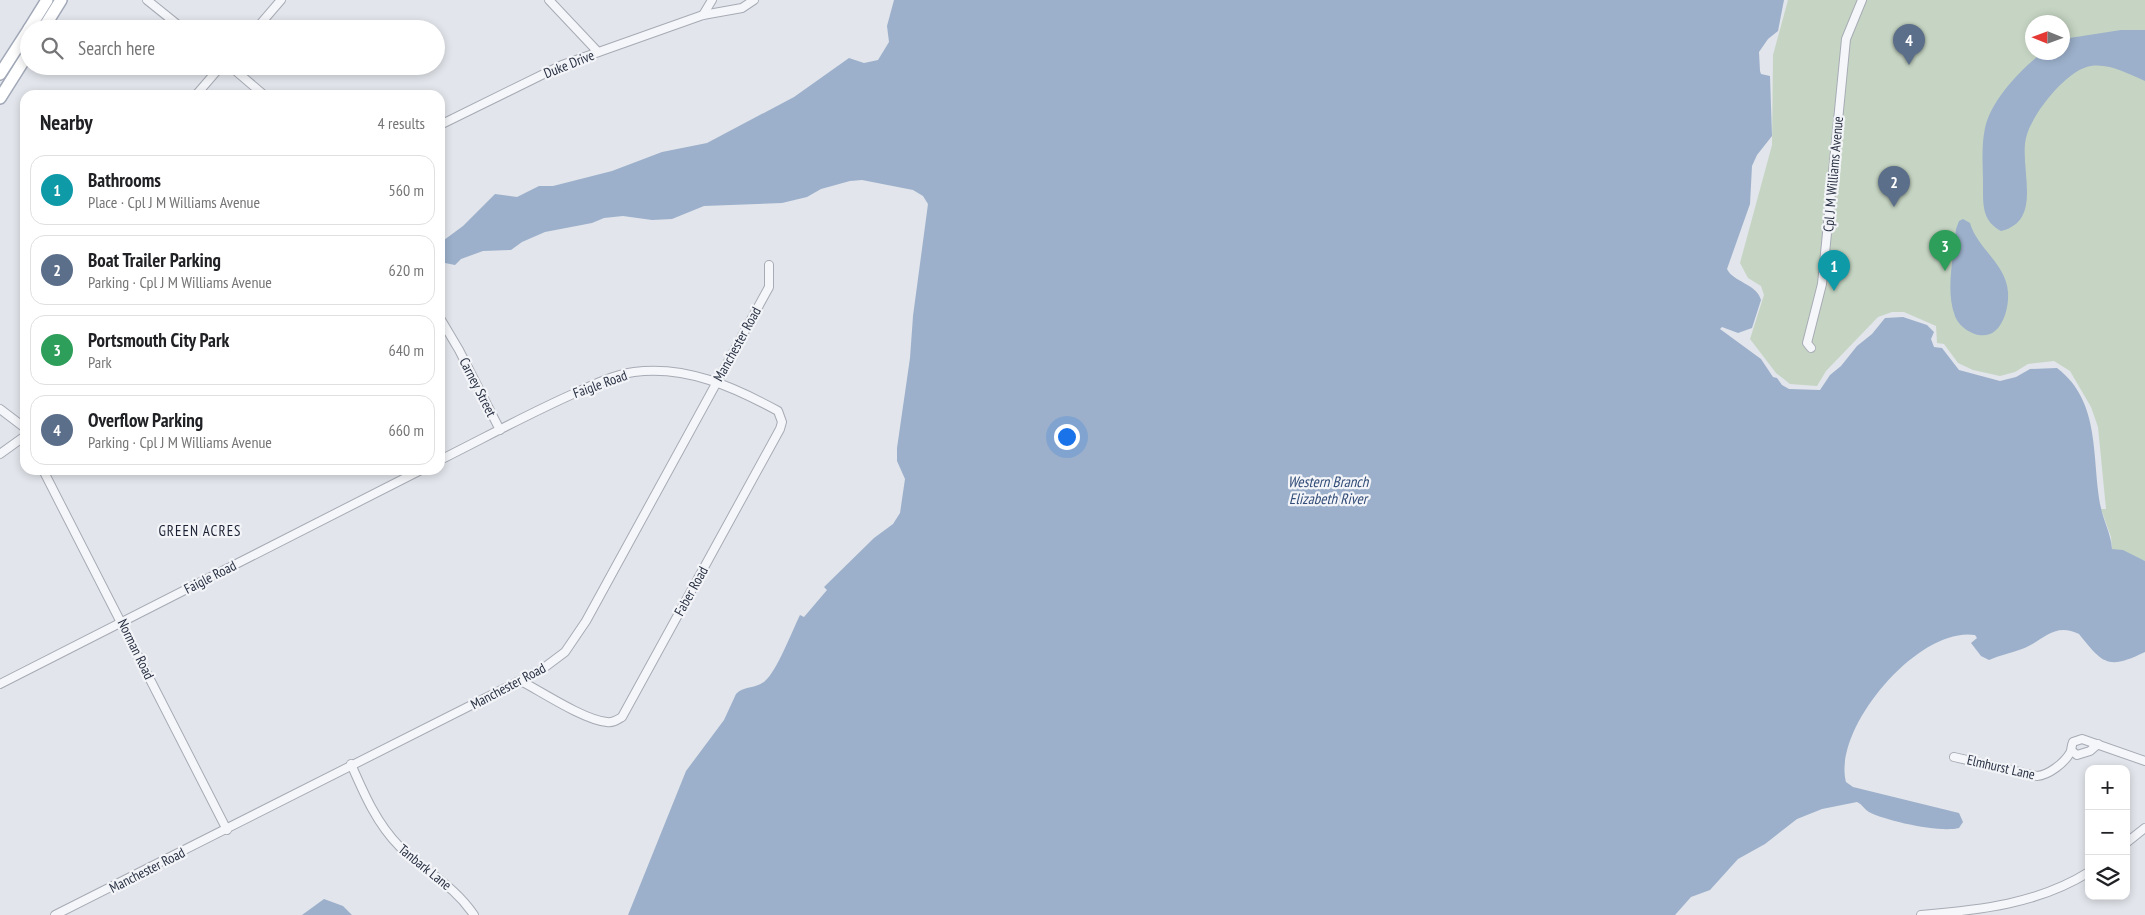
<!DOCTYPE html>
<meta charset="utf-8">
<style>
:root{--surface:#fff;--page:#f2f2f2;--text:#202124;--muted:#757577;--line:#e0e0e0;--accent:#1a73e8}
body{margin:0;font-family:"PT Sans Narrow",sans-serif;background:var(--page);color:var(--text)}
.controls{position:absolute;right:15px;bottom:15px;display:grid;overflow:hidden;border-radius:10px;box-shadow:0 2px 8px #0003}
.controls button{width:45px;height:45px;display:grid;place-items:center;padding:0;border:0;border-bottom:1px solid var(--line);background:var(--surface);color:var(--text);font:25px sans-serif}
.compass{position:absolute;left:2025px;top:15px;width:45px;height:45px;border-radius:50%;background:var(--surface);box-shadow:0 2px 8px #0003;rotate:271deg}
.you{position:absolute;left:1066px;top:436px;width:18px;height:18px;margin:-12px;border:4px solid #fff;border-radius:50%;background:#1a73e8;box-shadow:0 0 0 8px #1a73e833}
.badge{display:grid;place-items:center;width:32px;height:32px;border-radius:50%;background:var(--accent);color:#fff;font-size:16px;font-weight:700}
.pin{position:absolute;translate:-50% -41px;filter:drop-shadow(0 1px 2px #0008)}
.pin::after{content:'';position:absolute;top:26px;width:18px;height:15px;background:inherit;clip-path:polygon(0 0,100% 0,50% 100%)}
.list{margin:0;padding:0;list-style:none}
h2{display:flex;justify-content:space-between;align-items:center;height:65px;margin:0;padding:0 20px;font-size:21px}
h2 small{font-size:16px;font-weight:400;color:var(--muted)}
.list li{display:grid;grid-template-columns:32px 1fr auto;gap:15px;align-items:center;box-sizing:border-box;height:70px;margin:0 10px 10px;padding:0 10px;border:1px solid var(--line);border-radius:15px}
.list b{display:block;font-size:19px;white-space:nowrap}
.list p{margin:0;font-size:16px;white-space:nowrap;color:var(--muted)}
.list em{font-size:16px;font-style:normal;color:var(--muted)}
.icon{flex:none;width:28px;height:28px;fill:none;stroke:currentColor;stroke-width:2;stroke-linecap:round;stroke-linejoin:round}
.map{position:relative;flex:none;width:2145px;height:915px;overflow:hidden}
.search{position:absolute;background:var(--surface);box-shadow:0 2px 8px #0003;left:20px;top:20px;width:425px;height:55px;display:flex;align-items:center;gap:12px;box-sizing:border-box;padding:0 18px;border-radius:28px;color:var(--muted);font-size:19px}
.panel{position:absolute;background:var(--surface);box-shadow:0 2px 8px #0003;left:20px;top:90px;width:425px;height:385px;border-radius:15px}
.map>svg:first-child{display:block}
.green{fill:#c6d5c3;fill-rule:evenodd}
.water{fill:#9cb0cb}
.lines{fill:none;stroke-linecap:round;stroke-linejoin:round}
.street-casing{stroke:#a7abb5;stroke-width:10}
.primary-casing{stroke:#a1a8b7;stroke-width:14}
.street{stroke:#f5f6f9;stroke-width:8}
.primary{stroke:#fff;stroke-width:11}
.labels{text-anchor:middle;dominant-baseline:central;stroke-width:4.5;stroke-linejoin:round;paint-order:stroke}
.street-label{font-size:14px;fill:#293143;stroke:#f2f4f8}
.water-label{font-size:15px;font-style:italic;fill:#334d78;stroke:#f2f4f8}
.neighbourhood-label{font-size:15px;letter-spacing:1px;fill:#1c2234;stroke:#f2f4f8}
</style>
<div class="map">
<svg width="2145" height="915" viewBox="0 0 2145 915">
<rect width="100%" height="100%" fill="#e2e5eb"/>
<!-- green -->
<path class="green" d="M1788,0H2145V561L2112,549L2111,537L2101,509H2106L2098,427L2091,407L2070,371L2054,361L2028,364L2015,372L2000,376L1973,370L1958,363L1944,344L1937,343L1936,326L1904,312H1892L1878,317L1826,371L1817,386L1790,384L1776,373L1750,339L1764,295L1761,286L1748,278L1740,263L1772,145L1773,55ZM2032,22H2062V52H2032Z"/>
<!-- water -->
<g class="water">
<path d="M894,0H1784L1778,31L1768,39L1759,52L1760,71L1761,74L1770,76L1772,136L1757,155L1752,166L1750,204L1727,269C1733,282 1757,284 1761,300L1752,328L1738,333L1722,327L1720,329L1761,359L1773,377L1777,378L1782,385L1789,389L1820,390L1830,375L1841,366L1857,346L1872,334L1885,318L1903,317L1927,325L1934,332L1931,339L1934,347L1942,348L1959,370L2000,381L2016,377L2030,369L2057,368C2102,402 2091,460 2101,508C2104,522 2111,534 2112,549L2123,550L2145,561V652C2108,670 2103,664 2079,634C2053,621 2041,643 2022,649C2011,653 2000,655 1989,660L1981,656L1971,643L1977,638L1975,635C1918,626 1832,729 1846,782L1853,787L1959,813L1963,822L1959,828C1940,833 1886,821 1869,812C1864,809 1862,804 1857,802L1822,809L1797,819L1765,844L1738,859L1710,890L1691,897L1675,915H628L686,771L724,720L736,694C743,686 756,689 765,681C777,671 792,631 800,615L804,617L827,590L824,587L874,538L893,524L900,513L905,479L897,461V448L910,358L913,316L928,204L923,196L913,190L862,180L850,181L821,189L807,197L782,203L704,206L672,219L652,220L623,216L604,218L592,223L545,232L522,242L511,250L483,251L461,259L455,265L440,262V243L463,226L495,194L517,197L539,186H553L612,171L662,152L707,143L794,97L849,58L864,63L878,60L889,42L887,26Z"/>
<path d="M2121,30H2145V81C2129,74 2109,63 2091,66C2067,69 2031,115 2026,138C2019,168 2044,221 2001,231C1982,221 1983,205 1983,185C1983,167 1981,146 1985,128C1991,100 2021,69 2042,53L2062,52L2063,39Z"/>
<path d="M1963,219L1970,223C1977,248 2006,264 2008,292C2009,304 2005,323 1995,331C1982,342 1960,330 1955,316C1945,290 1954,256 1956,229L1959,221Z"/>
<path d="M324,899L343,906L352,915H302Z"/>
</g>
<g class="lines">
<defs>
<g id="street">
<path d="M147,0L183,29"/>
<path d="M549,0L598,52"/>
<path d="M703,15L712,0"/>
<path d="M256,29L281,0"/>
<path d="M230,66L264,95"/>
<path d="M196,95L221,66"/>
<path d="M440,125L562,65L703,15L742,8L754,0"/>
<path d="M440,318L459,350L500,430"/>
<path d="M1811,348L1807,343L1822,284L1846,39L1862,0"/>
<path d="M0,409L25,428"/>
<path d="M0,454L25,436"/>
<path d="M440,460C484,438 528,414 573,394C592,385 613,375 634,372C686,365 734,387 778,411L782,422L780,429L622,717C617,720 613,723 607,722C584,720 542,692 521,681"/>
<path d="M43,470L227,830"/>
<path d="M0,684L421,470"/>
<path d="M2072,751L2077,755L2090,751L2098,744"/>
<path d="M1954,757L2037,776C2049,775 2064,763 2070,753C2072,750 2071,746 2073,742L2082,739L2145,761"/>
<path d="M351,764C364,794 377,824 400,847C425,872 453,884 474,915"/>
<path d="M2126,843L2145,828"/>
<path d="M55,915L541,670L565,652L586,621L769,287V265"/>
<path d="M1921,915C1980,910 2038,904 2089,872"/>
</g>
<g id="primary">
<path d="M29,29L47,0"/>
<path d="M43,29L61,0"/>
<path d="M0,74L29,29"/>
<path d="M0,98L29,52"/>
</g>
</defs>
<!-- street casing -->
<use href="#street" class="street-casing"/>
<!-- primary casing -->
<use href="#primary" class="primary-casing"/>
<!-- street -->
<use href="#street" class="street"/>
<!-- primary -->
<use href="#primary" class="primary"/>
</g>
<g class="labels">
<!-- street labels -->
<g class="street-label">
<text transform="translate(569 64) rotate(-22)">Duke Drive</text>
<text transform="translate(1833 174) rotate(-85)">Cpl J M Williams Avenue</text>
<text transform="translate(737 344) rotate(-61)">Manchester Road</text>
<text transform="translate(600 384) rotate(-20)">Faigle Road</text>
<text transform="translate(478 387) rotate(63)">Carney Street</text>
<text transform="translate(210 577) rotate(-27)">Faigle Road</text>
<text transform="translate(691 591) rotate(-61)">Faber Road</text>
<text transform="translate(136 649) rotate(64)">Norman Road</text>
<text transform="translate(508 686) rotate(-28)">Manchester Road</text>
<text transform="translate(2001 767) rotate(13)">Elmhurst Lane</text>
<text transform="translate(425 867) rotate(39)">Tanbark Lane</text>
<text transform="translate(147 870) rotate(-27)">Manchester Road</text>
</g>
<!-- water labels -->
<g class="water-label">
<text x="1328" y="481">Western Branch<tspan x="1328" dy="17">Elizabeth River</tspan></text>
</g>
<!-- neighbourhood labels -->
<g class="neighbourhood-label">
<text x="200" y="530">GREEN ACRES</text>
</g>
</g>
</svg>
<div class="controls">
<button>+</button>
<button>−</button>
<button><svg class="icon" aria-label="layers" viewBox="0 0 24 24"><path d="M12 4l9 5-9 5-9-5zM3 14l9 5 9-5"/></svg></button>
</div>
<svg class="compass" viewBox="-18 -18 36 36"><path d="M0-13l5 13h-10z" fill="#e53935"/><path d="M0 13l5-13h-10z" fill="#757577"/></svg>
<div class="you"></div>
<div class="pin badge" style="left:1834px;top:291px;background:#0f9aa8">1</div>
<div class="pin badge" style="left:1894px;top:207px;background:#5c6f8a">2</div>
<div class="pin badge" style="left:1945px;top:271px;background:#2e9e5b">3</div>
<div class="pin badge" style="left:1909px;top:65px;background:#5c6f8a">4</div>
<div class="search"><svg class="icon" aria-label="search" viewBox="0 0 24 24"><circle cx="10" cy="10" r="6"/><path d="M15 15l6 6"/></svg>Search here</div>
<section class="panel">
<h2>Nearby<small>4 results</small></h2>
<ul class="list">
<li><span class="badge" style="background:#0f9aa8">1</span><div><b>Bathrooms</b><p>Place · Cpl J M Williams Avenue</p></div><em>560 m</em></li>
<li><span class="badge" style="background:#5c6f8a">2</span><div><b>Boat Trailer Parking</b><p>Parking · Cpl J M Williams Avenue</p></div><em>620 m</em></li>
<li><span class="badge" style="background:#2e9e5b">3</span><div><b>Portsmouth City Park</b><p>Park</p></div><em>640 m</em></li>
<li><span class="badge" style="background:#5c6f8a">4</span><div><b>Overflow Parking</b><p>Parking · Cpl J M Williams Avenue</p></div><em>660 m</em></li>
</ul>
</section>
</div>
